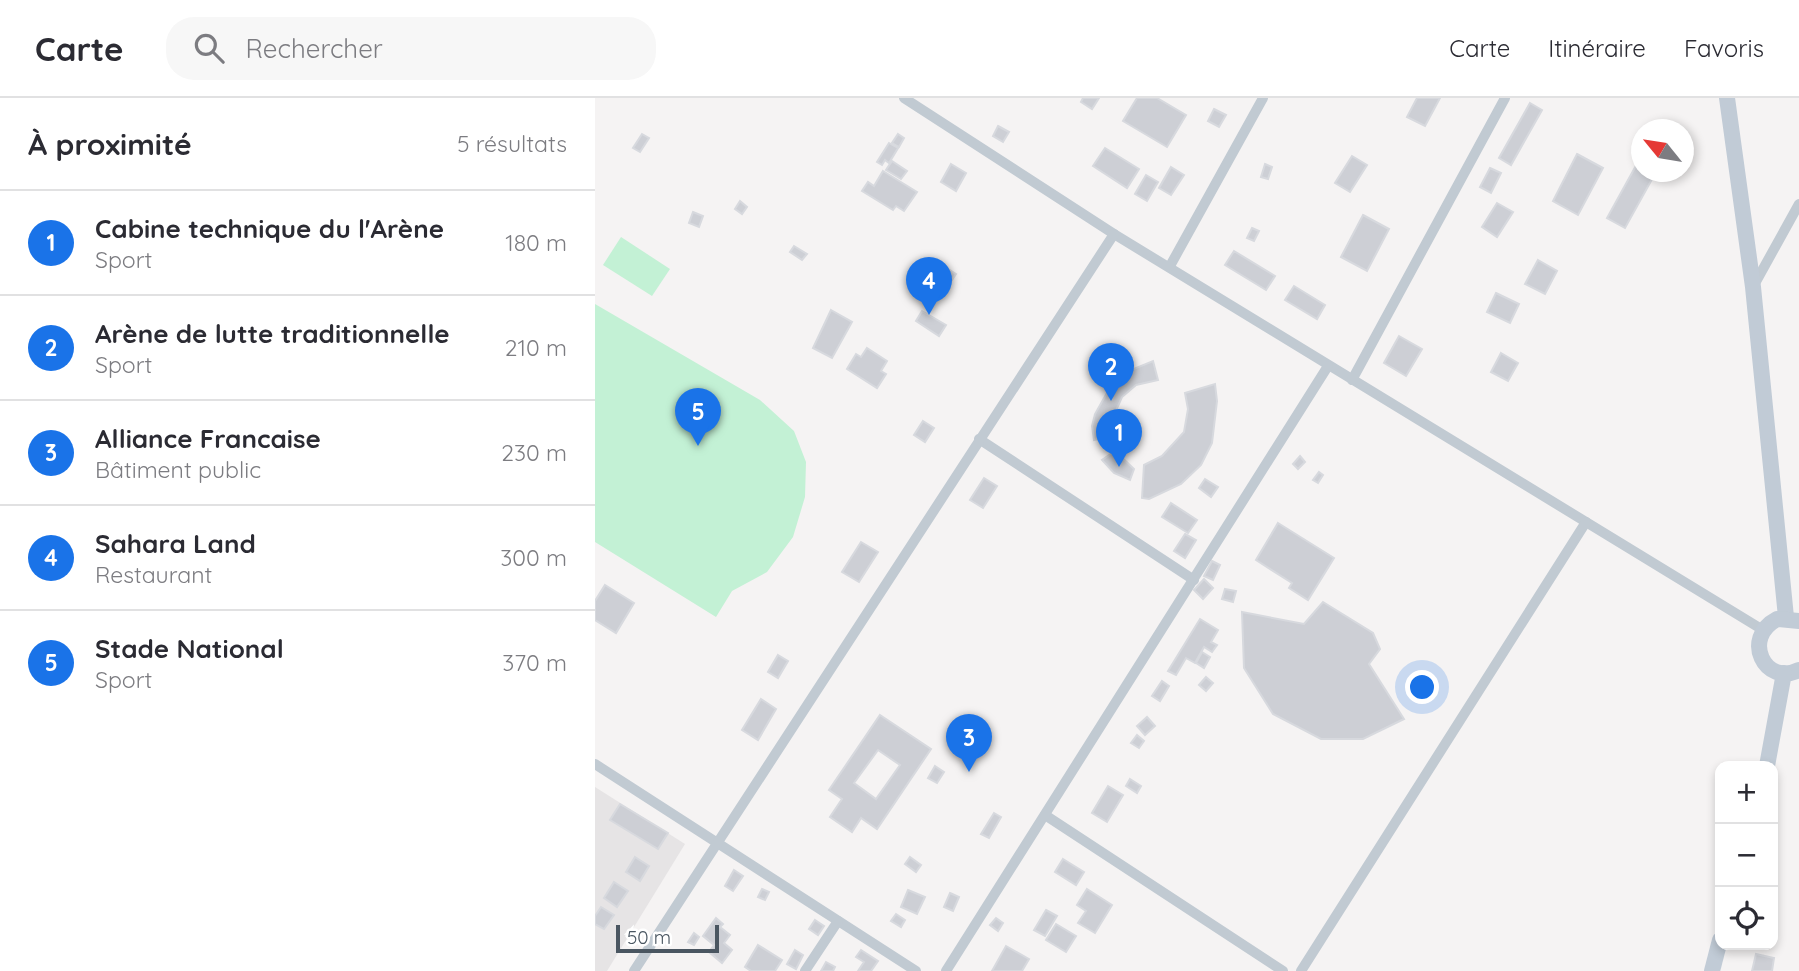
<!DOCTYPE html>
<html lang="fr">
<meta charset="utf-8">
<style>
:root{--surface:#fff;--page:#f7f7f7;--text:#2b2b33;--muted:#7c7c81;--line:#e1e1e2;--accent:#1a73e8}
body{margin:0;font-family:Quicksand,sans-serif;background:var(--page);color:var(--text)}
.controls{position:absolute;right:21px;bottom:21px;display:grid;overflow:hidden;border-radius:14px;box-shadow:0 4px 10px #0003}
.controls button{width:63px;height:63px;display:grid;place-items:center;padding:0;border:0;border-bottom:2px solid var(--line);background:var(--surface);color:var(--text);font:35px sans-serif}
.compass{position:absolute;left:1036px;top:21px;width:63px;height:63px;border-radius:50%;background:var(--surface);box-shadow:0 4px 10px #0003;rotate:300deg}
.scale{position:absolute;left:21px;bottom:18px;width:103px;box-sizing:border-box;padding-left:7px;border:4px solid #4a5661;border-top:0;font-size:19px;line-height:24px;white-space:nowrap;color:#4a5661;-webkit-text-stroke:5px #fff;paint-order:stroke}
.you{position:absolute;left:828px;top:590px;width:24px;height:24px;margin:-18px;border:5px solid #fff;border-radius:50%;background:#1a73e8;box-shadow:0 0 0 10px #1a73e833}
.badge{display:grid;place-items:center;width:46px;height:46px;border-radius:50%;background:var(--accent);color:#fff;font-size:23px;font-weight:700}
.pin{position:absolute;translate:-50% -58px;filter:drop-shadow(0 2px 4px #0008)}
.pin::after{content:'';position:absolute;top:37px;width:24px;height:21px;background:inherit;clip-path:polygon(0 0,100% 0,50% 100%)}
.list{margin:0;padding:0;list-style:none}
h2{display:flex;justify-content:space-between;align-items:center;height:91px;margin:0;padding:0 28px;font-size:30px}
h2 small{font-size:23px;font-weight:400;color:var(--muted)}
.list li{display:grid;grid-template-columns:46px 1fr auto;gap:21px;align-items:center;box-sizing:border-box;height:105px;padding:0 28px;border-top:2px solid var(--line)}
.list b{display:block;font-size:26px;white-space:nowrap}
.list p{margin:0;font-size:23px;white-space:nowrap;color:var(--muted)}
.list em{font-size:23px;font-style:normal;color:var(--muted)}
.icon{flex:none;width:38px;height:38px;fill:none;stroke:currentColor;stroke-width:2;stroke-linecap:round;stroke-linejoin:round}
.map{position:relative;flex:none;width:1204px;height:873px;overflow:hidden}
header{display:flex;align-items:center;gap:42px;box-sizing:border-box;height:98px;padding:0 35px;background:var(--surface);border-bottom:2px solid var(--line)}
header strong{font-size:33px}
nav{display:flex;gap:38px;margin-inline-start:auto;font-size:24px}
.search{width:490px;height:63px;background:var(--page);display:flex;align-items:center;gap:18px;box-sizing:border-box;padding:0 24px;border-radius:28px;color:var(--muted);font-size:26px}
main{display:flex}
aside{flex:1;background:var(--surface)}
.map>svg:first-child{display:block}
.education{fill:#e6e4e5}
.green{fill:#c3f1d5}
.building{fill:#cdcfd5;stroke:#d7d9de;stroke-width:2;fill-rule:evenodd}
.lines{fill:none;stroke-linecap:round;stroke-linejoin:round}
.street{stroke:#c1cad2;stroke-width:10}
.secondary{stroke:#c1cbd6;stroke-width:16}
</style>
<header>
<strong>Carte</strong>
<div class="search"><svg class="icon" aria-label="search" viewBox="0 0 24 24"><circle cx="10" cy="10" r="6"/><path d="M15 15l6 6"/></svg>Rechercher</div>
<nav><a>Carte</a><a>Itinéraire</a><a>Favoris</a></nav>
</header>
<main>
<aside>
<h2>À proximité<small>5 résultats</small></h2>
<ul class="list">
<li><span class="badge">1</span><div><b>Cabine technique du l'Arène</b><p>Sport</p></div><em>180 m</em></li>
<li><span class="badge">2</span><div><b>Arène de lutte traditionnelle</b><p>Sport</p></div><em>210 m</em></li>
<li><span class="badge">3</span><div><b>Alliance Francaise</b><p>Bâtiment public</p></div><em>230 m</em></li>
<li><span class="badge">4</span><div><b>Sahara Land</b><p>Restaurant</p></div><em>300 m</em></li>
<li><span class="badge">5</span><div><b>Stade National</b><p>Sport</p></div><em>370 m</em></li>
</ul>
</aside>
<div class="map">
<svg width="1204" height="873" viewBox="0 0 1204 873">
<rect width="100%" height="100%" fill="#f5f3f3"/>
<!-- education -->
<path class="education" d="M0,689L90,746L12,873H0Z"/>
<!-- green -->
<g class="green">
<path d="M26,139L75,171L57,198L8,167Z"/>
<path d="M0,206L165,302L199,333L211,364L210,399L198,439L172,474L137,493L121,519L0,444Z"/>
</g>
<!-- building -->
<g class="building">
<path d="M488,0H504L497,11L486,4Z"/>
<path d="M542,0H562L591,17L572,49L528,23Z"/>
<path d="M822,0H845L830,28L812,19Z"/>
<path d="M935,5L947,12L916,67L904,60Z"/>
<path d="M619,11L631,17L624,29L613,23Z"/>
<path d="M403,28L414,34L408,44L398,38Z"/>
<path d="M47,36L54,40L45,54L38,50Z"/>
<path d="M303,36L309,40L304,49L297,45Z"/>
<path d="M294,45L303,50L294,65L290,62L287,67L282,64Z"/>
<path d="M510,50L544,71L532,90L498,68Z"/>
<path d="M982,56L1008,70L983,117L958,103Z"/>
<path d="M757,58L772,67L755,94L740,85Z"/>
<path d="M297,63L312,73L306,81L291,72Z"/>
<path d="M1043,64L1046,66V74H1061L1030,130L1012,120Z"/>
<path d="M356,66L371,75L361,93L346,84Z"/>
<path d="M670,66L677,69L673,81L666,79Z"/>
<path d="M576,69L589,77L576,97L564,90Z"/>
<path d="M895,70L906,75L896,95L885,89Z"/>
<path d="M288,73L322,94L309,113L301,108L298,112L267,93L273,84L279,88Z"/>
<path d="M551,77L563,84L552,103L540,96Z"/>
<path d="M145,103L152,109L147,116L140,111Z"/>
<path d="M902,105L918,114L902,139L887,129Z"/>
<path d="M98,114L108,118L104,129L94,125Z"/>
<path d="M768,117L794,131L772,173L746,159Z"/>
<path d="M657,130L664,133L659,143L652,140Z"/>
<path d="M199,148L212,156L207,162L195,154Z"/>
<path d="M639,153L680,178L671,192L630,167Z"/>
<path d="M943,162L962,173L950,196L930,186Z"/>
<path d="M350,169L361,176L353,188L343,182Z"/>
<path d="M699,188L730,207L722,221L690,202Z"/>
<path d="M901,195L924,206L915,225L892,214Z"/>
<path d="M236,212L257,224L237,260L218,250Z"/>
<path d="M327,213L351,227L344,238L321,223Z"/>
<path d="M804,238L827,251L811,278L789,265Z"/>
<path d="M272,250L292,263L286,273L291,276L282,290L252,271L261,256L266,259Z"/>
<path d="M906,255L923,265L913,283L896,274Z"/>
<path d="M558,263L563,282L541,287L527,299L519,317L518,338L499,342L497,328L500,316L517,286L531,274Z"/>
<path d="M620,286L622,303L617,345L606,367L586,386L554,401L547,400L549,367L567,358L589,334L593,311L590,295Z"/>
<path d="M328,323L339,330L330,344L319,337Z"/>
<path d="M520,353L539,371L535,382L519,375L507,362Z"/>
<path d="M705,358L710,364L703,371L698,366Z"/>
<path d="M724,374L728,377L723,385L718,382Z"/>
<path d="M389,380L402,388L388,410L375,402Z"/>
<path d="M610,381L623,389L616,399L604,390Z"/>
<path d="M576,405L602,422L593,435L567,419Z"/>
<path d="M683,425L739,460L713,502L694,490L697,485L661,462Z"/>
<path d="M590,436L601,442L590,460L579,453Z"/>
<path d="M266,444L283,454L264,484L247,474Z"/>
<path d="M617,463L625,467L618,482L609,478Z"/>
<path d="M609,481L618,490L608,501L599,492Z"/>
<path d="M10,487L39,505L21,535L0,522V503Z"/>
<path d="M630,491L641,493L638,504L627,501Z"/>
<path d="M728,504L778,535L785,551L774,566L809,621L768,641H726L678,616L649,570L647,514L709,526Z"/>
<path d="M605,521L623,532L616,544L622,547L617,554L609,549L600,565L591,560L581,577L573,573Z"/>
<path d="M607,554L615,559L609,570L601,565Z"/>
<path d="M183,557L193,563L183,580L173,574Z"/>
<path d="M611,579L618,585L611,593L604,587Z"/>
<path d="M567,583L574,588L565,603L557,598Z"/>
<path d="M166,601L181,611L163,642L147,632Z"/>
<path d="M285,617L336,651L282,731L266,720L257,734L235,719L247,701L234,692ZM283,652L305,667L281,701L259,685Z"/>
<path d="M552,619L560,628L550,637L542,628Z"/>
<path d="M542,637L549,643L544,650L536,645Z"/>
<path d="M340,668L349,674L342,685L333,680Z"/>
<path d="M535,681L546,688L542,695L531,688Z"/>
<path d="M513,688L528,697L512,724L497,715Z"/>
<path d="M25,706L73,735L63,751L15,722Z"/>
<path d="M399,715L406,719L394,740L386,736Z"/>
<path d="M40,759L54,768L45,783L31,774Z"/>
<path d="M315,759L326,767L321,774L310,766Z"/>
<path d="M468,761L489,774L481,787L460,774Z"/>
<path d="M139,772L148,778L138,793L130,788Z"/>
<path d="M19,784L33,793L22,809L9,800Z"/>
<path d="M167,791L174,794L170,802L163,799Z"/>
<path d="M492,791L517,807L500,835L483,825L491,813L482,807Z"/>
<path d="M313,792L330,799L322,816L306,809Z"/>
<path d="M355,795L364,799L358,813L349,809Z"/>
<path d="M6,809L19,817L9,831L0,826V818Z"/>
<path d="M451,812L462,818L450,838L439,832Z"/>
<path d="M301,816L310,822L306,829L296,823Z"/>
<path d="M121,820L128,826L125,829L135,837L129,845L137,852L127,865L114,854L119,847L108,838Z"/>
<path d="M401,820L408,825L403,833L395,827Z"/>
<path d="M220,822L229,828L223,837L214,831Z"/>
<path d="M461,826L481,838L471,854L451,842Z"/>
<path d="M99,835L104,839L99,847L93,844Z"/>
<path d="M163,847L187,862L180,873H156L150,869Z"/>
<path d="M411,848L434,861L427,873H397Z"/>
<path d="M200,852L208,857L201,871L192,866Z"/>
<path d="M266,852L283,863L276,873H263L269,864L261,859Z"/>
<path d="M1161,856L1179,860L1177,873H1157Z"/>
<path d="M231,864L240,869L238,873H226Z"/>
</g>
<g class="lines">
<!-- street -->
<g class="street">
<path d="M309,0L519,136L1168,532"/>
<path d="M575,168L668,0"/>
<path d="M1158,189L1204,106"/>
<path d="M757,282L910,0"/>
<path d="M384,341L599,482"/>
<path d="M0,666L321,873"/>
<path d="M450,717L688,873"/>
<path d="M39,873L519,136"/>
<path d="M210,873L243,823"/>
<path d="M351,873L733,268"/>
<path d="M706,873L991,424"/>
</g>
<!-- secondary -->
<g class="secondary">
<path d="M1132,0L1158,189L1191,519"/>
<path d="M1204,523L1182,521C1146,540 1170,589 1204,572"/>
<path d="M1172,668L1189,575"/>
<path d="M1117,873L1125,842"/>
</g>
</g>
</svg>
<div class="controls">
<button>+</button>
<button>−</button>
<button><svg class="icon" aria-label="locate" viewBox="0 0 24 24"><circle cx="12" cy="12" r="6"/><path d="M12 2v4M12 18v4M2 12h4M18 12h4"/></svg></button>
</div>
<svg class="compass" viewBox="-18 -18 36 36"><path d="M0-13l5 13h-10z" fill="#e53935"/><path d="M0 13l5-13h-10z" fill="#7c7c81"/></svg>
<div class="scale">50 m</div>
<div class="you"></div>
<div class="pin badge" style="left:524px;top:369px">1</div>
<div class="pin badge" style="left:516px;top:303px">2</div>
<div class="pin badge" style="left:374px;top:674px">3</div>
<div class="pin badge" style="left:334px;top:217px">4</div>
<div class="pin badge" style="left:103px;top:348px">5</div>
</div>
</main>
